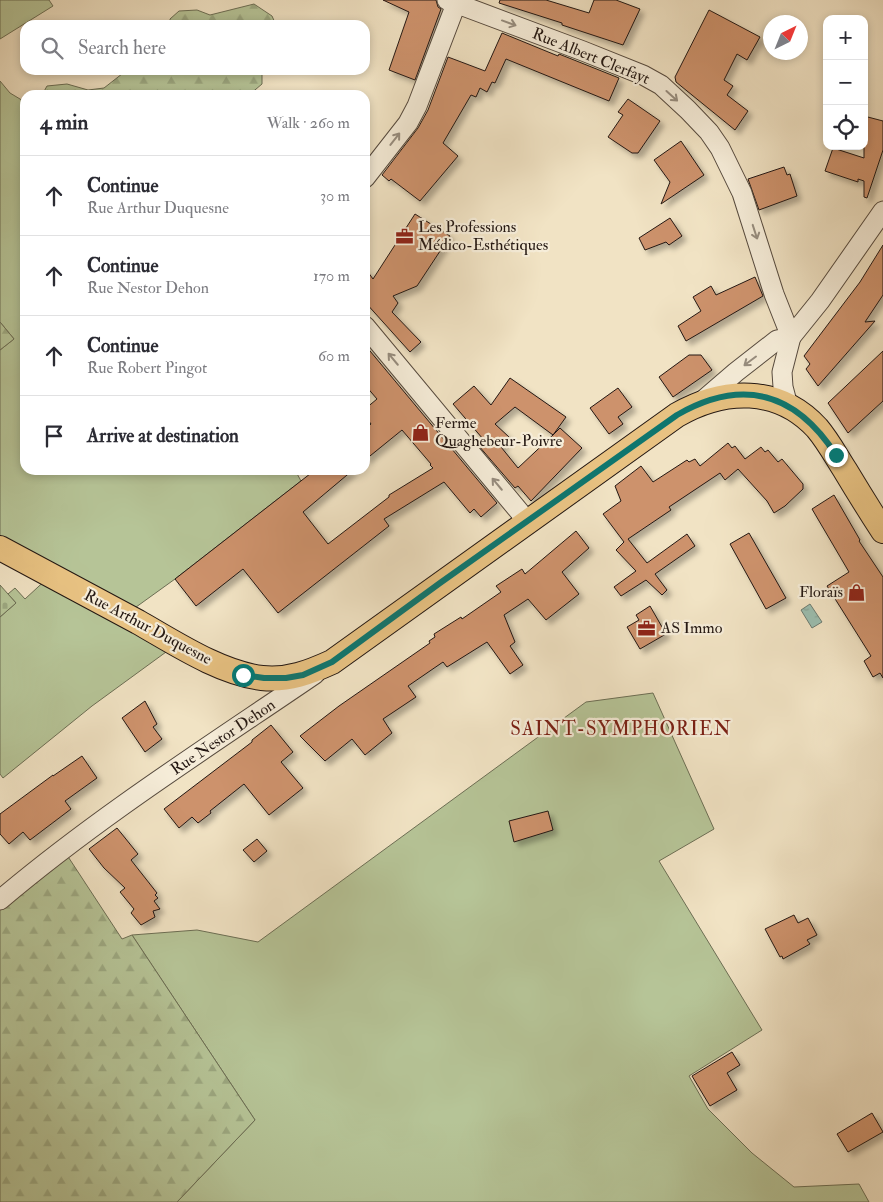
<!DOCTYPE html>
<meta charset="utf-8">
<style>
:root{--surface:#fff;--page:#f7f7f7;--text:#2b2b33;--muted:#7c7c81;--line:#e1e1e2}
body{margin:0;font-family:"IM FELL Double Pica",serif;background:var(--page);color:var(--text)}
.controls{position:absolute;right:15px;top:15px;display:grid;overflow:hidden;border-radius:10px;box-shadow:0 2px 8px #0003}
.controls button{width:45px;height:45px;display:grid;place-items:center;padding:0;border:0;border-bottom:1px solid var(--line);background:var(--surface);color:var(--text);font:25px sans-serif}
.compass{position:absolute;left:763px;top:15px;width:45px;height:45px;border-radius:50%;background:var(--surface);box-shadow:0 2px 8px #0003;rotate:43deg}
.stop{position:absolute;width:15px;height:15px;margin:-11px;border:4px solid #0f766e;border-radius:50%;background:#fff}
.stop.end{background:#0f766e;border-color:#fff;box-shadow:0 1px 5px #0008}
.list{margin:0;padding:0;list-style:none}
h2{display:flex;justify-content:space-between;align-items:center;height:65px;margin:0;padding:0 20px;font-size:21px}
h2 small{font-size:16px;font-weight:400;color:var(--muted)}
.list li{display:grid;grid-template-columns:32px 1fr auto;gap:15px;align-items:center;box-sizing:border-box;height:80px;padding:0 20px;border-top:1px solid var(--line)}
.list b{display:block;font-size:19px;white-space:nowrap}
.list p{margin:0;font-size:16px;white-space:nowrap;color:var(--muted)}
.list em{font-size:16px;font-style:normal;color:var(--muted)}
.icon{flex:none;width:28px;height:28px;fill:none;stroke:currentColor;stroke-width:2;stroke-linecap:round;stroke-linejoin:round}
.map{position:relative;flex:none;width:883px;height:1202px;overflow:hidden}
.search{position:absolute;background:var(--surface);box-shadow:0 2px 8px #0003;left:20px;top:20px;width:350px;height:55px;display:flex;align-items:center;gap:12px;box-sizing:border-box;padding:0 18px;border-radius:15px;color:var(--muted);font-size:19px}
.panel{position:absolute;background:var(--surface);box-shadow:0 2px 8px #0003;left:20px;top:90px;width:350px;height:385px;border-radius:15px}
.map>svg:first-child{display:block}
.green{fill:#b6c497;stroke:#6c6e54}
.forest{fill:url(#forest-firs);stroke:#6c6e54}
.cemetery{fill:url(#cemetery-stones);stroke:#6c6e54}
.water{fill:url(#water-ripples);stroke:#6b7b71}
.building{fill:#cd926c;stroke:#231712;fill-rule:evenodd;filter:url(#shadow)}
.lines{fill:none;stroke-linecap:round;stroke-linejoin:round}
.minor-casing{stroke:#564a3e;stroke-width:21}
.major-casing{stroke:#231712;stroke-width:26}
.minor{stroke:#f6edd9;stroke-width:19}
.major{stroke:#e8c282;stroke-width:24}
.oneway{stroke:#978d7f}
.route{stroke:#0f766e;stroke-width:6}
.labels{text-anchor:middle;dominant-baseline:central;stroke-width:4.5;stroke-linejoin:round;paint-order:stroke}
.street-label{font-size:16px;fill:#231712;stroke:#f6edd9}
.poi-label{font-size:16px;fill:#231712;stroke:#f6edd9;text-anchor:start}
.quarter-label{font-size:19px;letter-spacing:1px;fill:#7a1f14;stroke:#f6edd9}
</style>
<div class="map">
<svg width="883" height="1202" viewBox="0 0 883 1202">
<defs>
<pattern id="forest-firs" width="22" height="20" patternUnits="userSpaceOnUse" patternTransform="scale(1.25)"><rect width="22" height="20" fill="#b6c497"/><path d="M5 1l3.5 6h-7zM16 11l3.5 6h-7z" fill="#9ca881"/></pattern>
<pattern id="cemetery-stones" width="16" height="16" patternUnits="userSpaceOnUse" patternTransform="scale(1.25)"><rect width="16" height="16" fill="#b6c497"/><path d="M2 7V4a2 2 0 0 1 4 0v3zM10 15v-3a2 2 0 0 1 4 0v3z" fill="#9ca881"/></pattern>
<pattern id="water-ripples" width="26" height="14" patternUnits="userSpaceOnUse" patternTransform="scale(1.25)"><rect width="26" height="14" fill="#9bbeb0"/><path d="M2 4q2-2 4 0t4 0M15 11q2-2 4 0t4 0" fill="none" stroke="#85a396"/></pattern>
<filter id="shadow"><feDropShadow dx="4.5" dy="4.5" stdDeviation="2.5" flood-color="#0004"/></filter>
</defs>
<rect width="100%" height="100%" fill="#f1e3c4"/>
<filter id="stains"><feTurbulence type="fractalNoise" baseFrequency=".004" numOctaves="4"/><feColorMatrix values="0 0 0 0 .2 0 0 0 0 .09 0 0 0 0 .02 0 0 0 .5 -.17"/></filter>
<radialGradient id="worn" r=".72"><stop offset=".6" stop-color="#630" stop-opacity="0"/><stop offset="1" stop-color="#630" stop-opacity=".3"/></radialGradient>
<!-- green -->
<g class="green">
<path d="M0,0H49L53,6L0,39Z"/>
<path d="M0,81L10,93L25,102V470H295L301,481L175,579L125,615L177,644L92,706L3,778L0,774V617L16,603L8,594L15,588L25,599L51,575L0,548V350L14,339L0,322Z"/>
<path d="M653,693L714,829L659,861L762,1030L689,1076L708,1109L752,1153L794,1187L859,1184L869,1202H177L255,1120L132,935L197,930L258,942L586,702Z"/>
</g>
<!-- forest -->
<g class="forest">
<path d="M254,4L272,16L276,25H170V19L179,11L197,10L210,15Z"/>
<path d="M127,70H262V84L249,95H42L47,86L67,84L88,90L104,88Z"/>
<path d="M0,322L14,339L0,350Z"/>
<path d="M63,849L122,939L132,935L255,1120L177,1202H0V900Z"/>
</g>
<!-- cemetery -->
<path class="cemetery" d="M0,585L16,603L0,617Z"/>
<!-- water -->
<path class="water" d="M810,604L822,622L812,628L801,610Z"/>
<!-- building -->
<g class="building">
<path d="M383,0H436L438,7L441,9L415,80L389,70L409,12Z"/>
<path d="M500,0H546L589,13L594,0H616L640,9L623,45L562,25V23L499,3Z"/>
<path d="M709,10L760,37L747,60L737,54L724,80L733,86L727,95L748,111L735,130L676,82L675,77Z"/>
<path d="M502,33L558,56L559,54L619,78L609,101L506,59L495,83L492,82L487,92L480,88L476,97L471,95L443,143L458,156L420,201L391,179L389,181L382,175L418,128L428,110L448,57L485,71Z"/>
<path d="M628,99L660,121L638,153H632L608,137L623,115L618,112Z"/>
<path d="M864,116L883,121V150L867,198L864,197V181L858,179V182L825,171L833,148L864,158Z"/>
<path d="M681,141L704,175L661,204L670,182L654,160Z"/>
<path d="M784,167L787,175L790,174L797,196L759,210L748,179Z"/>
<path d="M415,214L450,236L417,286L393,296L398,303L392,312L421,342L410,352L365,302V268L373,279Z"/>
<path d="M670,218L682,236L669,245L666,242L645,250L639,238Z"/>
<path d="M883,245V295L865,322L875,321L818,386L806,369L810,364L804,356L860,282Z"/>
<path d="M755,277L763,296L686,341L678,326L701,311L693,297L711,286L716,295Z"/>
<path d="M365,345L497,503L481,517L474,509L470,513L444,482L384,519L389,526L278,613L243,569L196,606L175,579L315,470H353L303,512L328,544L389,497V495L433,468L430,465L431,464L402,430L365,460V429L371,424L365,416V409L377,399L365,385Z"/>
<path d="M883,351V401L848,433L828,403Z"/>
<path d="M689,355H701L712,370L673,397L659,377Z"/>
<path d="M510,378L566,417L553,435L560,428L582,448L531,501L518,486L515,488L478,445L483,439L453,404L474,386L491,405ZM515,407L553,435L518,468L501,447L509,437L495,424Z"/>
<path d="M618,388L632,407L618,417L623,424L609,434L590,408Z"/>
<path d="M728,443L732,448L735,446L745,459L761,447L765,452L768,450L778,462L782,459L803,484V489L785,506L774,513L767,501L738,469L725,480L720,473L669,507L671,510L628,539L647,563L687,534L695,546L655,574L667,590L662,595L646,580L621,596L614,587L636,571L616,550L624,542L603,514L621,501L615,486L641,466L653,482L687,460L689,462L695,459L700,466Z"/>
<path d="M834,495L860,540L859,541L883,577V678L880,673L873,677L864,661L871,656L827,586L849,572L812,509Z"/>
<path d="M576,531L589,548L562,572L579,594L546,620L528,599L504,615L515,642L510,646L523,665L510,674L487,642L447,667L443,662L408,686L416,697L383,719L392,733L365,755L352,739L325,761L300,736L339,706L430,643L429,641L435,637L434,634L461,617L462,619L501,592L496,586L522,569L525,574Z"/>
<path d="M749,533L786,598L766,609L730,544Z"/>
<path d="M650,606L666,634L640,649L627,627L639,620L636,615Z"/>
<path d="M145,701L157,724L153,727L162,739L145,752L122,718Z"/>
<path d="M271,725L293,752L281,762L303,788L269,815L244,784L210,811L211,813L198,823L192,817L179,828L164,809L252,742V740Z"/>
<path d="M82,756L97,778L65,801L71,809L30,840L23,832L9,844L0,834V814L53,775V776Z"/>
<path d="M548,811L553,830L514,842L509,821Z"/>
<path d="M117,828L138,854L131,860L157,893L155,895L158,898L154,901L160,909L153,911L155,917L141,925L131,913L134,909L120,892L125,888L104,868L89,849Z"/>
<path d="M257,839L267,851L254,862L243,850Z"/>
<path d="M794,915L798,923L808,918L817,935L807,940L810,944L783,959L782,956L780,957L765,929Z"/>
<path d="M732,1052L740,1065L727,1073L737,1090L710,1106L692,1076Z"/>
<path d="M872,1113L883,1132L848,1152L837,1134Z"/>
</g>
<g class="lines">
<defs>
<g id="minor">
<path d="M447,0L583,51L643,75L661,85L688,110L709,132L720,148L742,193L774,294L791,337"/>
<path d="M365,178L408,123L417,106L456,4"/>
<path d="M365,326L528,522"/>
<path d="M700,403L736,372L777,340L791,337"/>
<path d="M788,406L783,387L782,372L791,337L820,301L883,211"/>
<path d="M0,900C98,817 208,747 315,674"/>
</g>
<path id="major" d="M0,548C46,573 92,597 138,622C175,643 220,673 262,678C288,681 310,672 332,662L677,415C724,388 778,386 817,428C828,441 836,456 845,470C857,490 870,511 883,531"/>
</defs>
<!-- minor casing -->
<use href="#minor" class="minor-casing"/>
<!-- major casing -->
<use href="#major" class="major-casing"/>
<!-- minor -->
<use href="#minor" class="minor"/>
<!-- major -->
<use href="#major" class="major"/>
</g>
<!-- one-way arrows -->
<defs><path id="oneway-shaft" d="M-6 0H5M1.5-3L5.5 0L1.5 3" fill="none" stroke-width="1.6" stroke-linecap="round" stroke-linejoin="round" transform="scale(1.25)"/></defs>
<g class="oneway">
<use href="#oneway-shaft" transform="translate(509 23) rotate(20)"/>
<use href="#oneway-shaft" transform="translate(672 96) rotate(42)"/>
<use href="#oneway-shaft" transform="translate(395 139) rotate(-52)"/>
<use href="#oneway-shaft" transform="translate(755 232) rotate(72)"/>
<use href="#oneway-shaft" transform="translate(393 359) rotate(-130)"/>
<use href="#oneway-shaft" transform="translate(750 361) rotate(143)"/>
<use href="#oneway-shaft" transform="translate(497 484) rotate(-130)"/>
</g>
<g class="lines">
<!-- route -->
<path class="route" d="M243,675L264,678H286L303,675L332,662L440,583L677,415C743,377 796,393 836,455"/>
</g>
<!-- icons -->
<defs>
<symbol id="office-bare" viewBox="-9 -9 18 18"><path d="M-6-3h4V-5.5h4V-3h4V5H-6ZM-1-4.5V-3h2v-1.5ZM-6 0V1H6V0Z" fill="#8f2418" stroke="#f6edd9" stroke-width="2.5" paint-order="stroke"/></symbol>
<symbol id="shop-bare" viewBox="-9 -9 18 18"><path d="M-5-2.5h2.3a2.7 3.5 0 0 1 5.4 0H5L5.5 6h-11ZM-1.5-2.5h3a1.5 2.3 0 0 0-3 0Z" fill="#8f2418" stroke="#f6edd9" stroke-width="2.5" paint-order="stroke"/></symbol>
</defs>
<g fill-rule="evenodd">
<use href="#office-bare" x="392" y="224" width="25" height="25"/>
<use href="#shop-bare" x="408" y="420" width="25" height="25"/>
<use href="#shop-bare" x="844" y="580" width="25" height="25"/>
<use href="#office-bare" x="634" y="616" width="25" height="25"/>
</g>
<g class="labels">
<!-- street labels -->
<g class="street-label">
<text transform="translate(591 56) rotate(22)">Rue Albert Clerfayt</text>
<text transform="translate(148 627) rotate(28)">Rue Arthur Duquesne</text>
<text transform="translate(223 737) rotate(-34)">Rue Nestor Dehon</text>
</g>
<!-- poi labels -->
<g class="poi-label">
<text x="418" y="227">Les Professions<tspan x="418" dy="18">Médico-Esthétiques</tspan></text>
<text x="435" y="423">Ferme<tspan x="435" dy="18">Quaghebeur-Poivre</tspan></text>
<text x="843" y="592" text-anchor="end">Floraïs</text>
<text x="661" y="628">AS Immo</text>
</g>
<!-- quarter labels -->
<g class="quarter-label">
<text x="621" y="729">SAINT-SYMPHORIEN</text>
</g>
</g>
<rect width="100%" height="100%" filter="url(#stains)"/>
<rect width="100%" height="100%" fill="url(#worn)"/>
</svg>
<div class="controls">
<button>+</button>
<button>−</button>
<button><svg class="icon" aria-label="locate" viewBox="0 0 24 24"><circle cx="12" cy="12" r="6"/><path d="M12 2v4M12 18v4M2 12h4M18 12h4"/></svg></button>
</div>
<svg class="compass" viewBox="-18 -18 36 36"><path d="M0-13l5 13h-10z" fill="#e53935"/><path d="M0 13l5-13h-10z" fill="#7c7c81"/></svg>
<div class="stop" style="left:243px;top:675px"></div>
<div class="stop end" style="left:836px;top:455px"></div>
<div class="search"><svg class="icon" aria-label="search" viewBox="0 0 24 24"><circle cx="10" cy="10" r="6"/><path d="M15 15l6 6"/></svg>Search here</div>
<section class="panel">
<h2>4 min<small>Walk · 260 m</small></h2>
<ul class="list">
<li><svg class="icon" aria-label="ahead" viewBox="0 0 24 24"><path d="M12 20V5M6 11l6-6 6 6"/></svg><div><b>Continue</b><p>Rue Arthur Duquesne</p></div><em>30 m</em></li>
<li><svg class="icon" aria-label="ahead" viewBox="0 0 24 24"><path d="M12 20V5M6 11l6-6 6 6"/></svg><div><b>Continue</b><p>Rue Nestor Dehon</p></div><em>170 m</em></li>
<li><svg class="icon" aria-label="ahead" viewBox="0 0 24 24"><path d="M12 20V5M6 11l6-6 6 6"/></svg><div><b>Continue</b><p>Rue Robert Pingot</p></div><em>60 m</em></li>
<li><svg class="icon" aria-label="arrive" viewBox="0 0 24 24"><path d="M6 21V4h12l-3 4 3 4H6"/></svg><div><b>Arrive at destination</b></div></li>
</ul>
</section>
</div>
